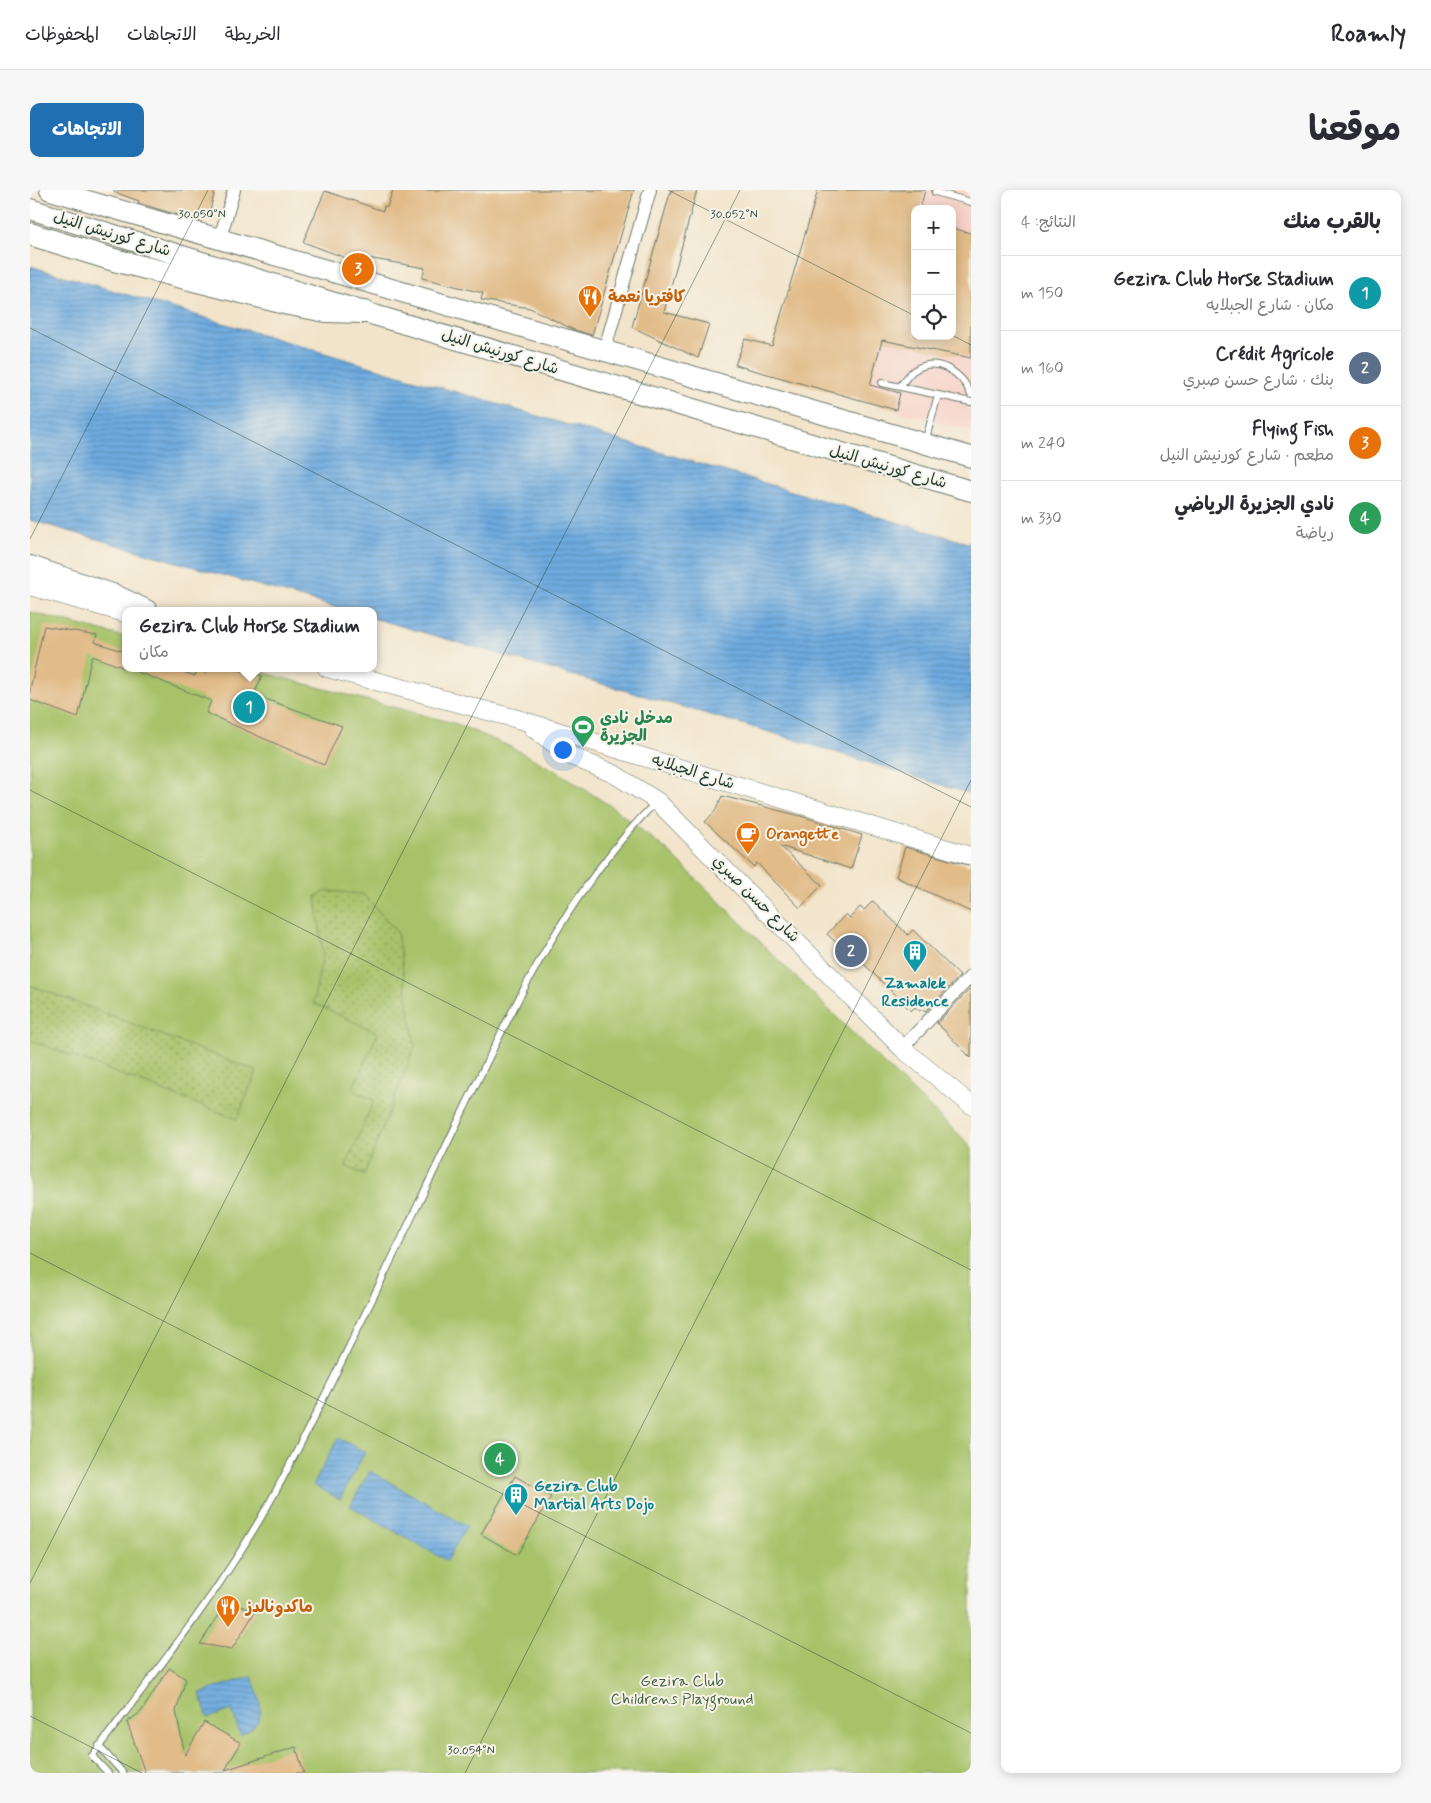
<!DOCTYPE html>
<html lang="ar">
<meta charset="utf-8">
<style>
:root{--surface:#fff;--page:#f7f7f7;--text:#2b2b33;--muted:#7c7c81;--line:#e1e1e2;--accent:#1f6fb2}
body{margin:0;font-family:Mynerve,"Playpen Sans Arabic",sans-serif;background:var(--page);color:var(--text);direction:rtl}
.controls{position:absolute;right:15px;top:15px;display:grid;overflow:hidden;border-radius:10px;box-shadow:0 2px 12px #0003}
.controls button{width:45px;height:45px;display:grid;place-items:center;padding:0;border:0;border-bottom:1px solid var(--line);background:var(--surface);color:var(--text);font:25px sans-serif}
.you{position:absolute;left:532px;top:559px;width:18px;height:18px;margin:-12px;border:4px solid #fff;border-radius:50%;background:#1a73e8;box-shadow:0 0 0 8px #1a73e833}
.badge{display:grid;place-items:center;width:32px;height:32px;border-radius:50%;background:var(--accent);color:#fff;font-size:16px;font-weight:700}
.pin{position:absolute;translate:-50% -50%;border:2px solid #fff;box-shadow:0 1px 5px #0006}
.popup{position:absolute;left:92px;top:417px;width:255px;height:65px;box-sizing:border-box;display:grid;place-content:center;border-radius:10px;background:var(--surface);filter:drop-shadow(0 1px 4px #0005);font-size:16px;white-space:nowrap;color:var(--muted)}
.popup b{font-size:19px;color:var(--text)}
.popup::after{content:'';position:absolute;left:50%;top:100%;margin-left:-10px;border:10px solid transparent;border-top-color:var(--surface)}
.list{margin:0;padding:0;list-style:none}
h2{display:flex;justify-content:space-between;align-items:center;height:65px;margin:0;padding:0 20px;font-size:21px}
h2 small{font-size:16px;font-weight:400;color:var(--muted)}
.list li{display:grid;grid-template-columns:32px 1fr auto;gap:15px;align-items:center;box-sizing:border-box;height:75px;padding:0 20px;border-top:1px solid var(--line)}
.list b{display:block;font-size:19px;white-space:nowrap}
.list p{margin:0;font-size:16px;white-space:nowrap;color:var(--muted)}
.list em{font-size:16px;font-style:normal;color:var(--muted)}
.icon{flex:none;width:28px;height:28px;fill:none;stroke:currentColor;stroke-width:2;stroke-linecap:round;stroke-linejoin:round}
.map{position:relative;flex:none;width:941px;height:1583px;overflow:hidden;direction:ltr;border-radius:10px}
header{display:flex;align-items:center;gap:30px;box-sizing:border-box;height:70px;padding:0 25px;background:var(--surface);border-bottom:1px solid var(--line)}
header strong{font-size:24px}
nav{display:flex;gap:28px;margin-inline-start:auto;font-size:18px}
.intro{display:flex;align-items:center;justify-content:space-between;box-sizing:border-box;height:120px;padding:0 30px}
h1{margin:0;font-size:35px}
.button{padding:12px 22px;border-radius:10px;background:var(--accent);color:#fff;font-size:18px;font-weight:700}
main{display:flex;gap:30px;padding:0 30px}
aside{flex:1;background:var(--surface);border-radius:10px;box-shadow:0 2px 12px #0003}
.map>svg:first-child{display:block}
.built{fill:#f7d1c7}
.park{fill:#a7c269;stroke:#63804e}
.garden{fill:url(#garden-dots);stroke:#63804e}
.water{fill:url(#water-rules);stroke:#46748a}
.building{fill:#e1bb88}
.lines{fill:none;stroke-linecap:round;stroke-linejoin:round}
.lane-casing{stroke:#697768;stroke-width:8}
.street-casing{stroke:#697768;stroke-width:14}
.secondary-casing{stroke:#697768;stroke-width:19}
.primary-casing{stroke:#697768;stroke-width:22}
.highway-casing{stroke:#697768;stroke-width:24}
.lane{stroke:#fff;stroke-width:6}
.street{stroke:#fff;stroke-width:12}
.secondary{stroke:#fff;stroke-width:18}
.primary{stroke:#fff;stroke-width:20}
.highway{stroke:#fff;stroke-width:22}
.ticks{fill:none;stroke:#1f3d34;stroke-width:1;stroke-opacity:0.45}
.labels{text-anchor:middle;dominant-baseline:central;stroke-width:4;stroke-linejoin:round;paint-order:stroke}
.street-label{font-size:16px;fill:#1f3d34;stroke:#f7f3e8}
.food-label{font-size:16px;font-weight:bold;fill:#c56008;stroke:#f7f3e8;text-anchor:start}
.leisure-label{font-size:16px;font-weight:bold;fill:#27864d;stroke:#f7f3e8;text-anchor:start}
.culture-label{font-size:16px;font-weight:bold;fill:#0d838f;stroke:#f7f3e8}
.park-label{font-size:16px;fill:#415e41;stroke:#f7f3e8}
.ticks-label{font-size:12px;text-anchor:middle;fill:#1f3d34;stroke:#f7f3e8;stroke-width:4;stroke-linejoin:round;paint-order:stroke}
</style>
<header>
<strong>Roamly</strong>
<nav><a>الخريطة</a><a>الاتجاهات</a><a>المحفوظات</a></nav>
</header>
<div class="intro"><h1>موقعنا</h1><a class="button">الاتجاهات</a></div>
<main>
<aside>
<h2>بالقرب منك<small>النتائج: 4</small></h2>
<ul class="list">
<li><span class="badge" style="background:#0f9aa8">1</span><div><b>Gezira Club Horse Stadium</b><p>مكان · شارع الجبلايه</p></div><em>150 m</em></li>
<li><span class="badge" style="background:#5c6f8a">2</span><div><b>Crédit Agricole</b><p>بنك · شارع حسن صبري</p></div><em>160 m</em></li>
<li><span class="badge" style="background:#e8710a">3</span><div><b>Flying Fish</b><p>مطعم · شارع كورنيش النيل</p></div><em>240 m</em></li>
<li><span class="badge" style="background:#2e9e5b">4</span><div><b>نادي الجزيرة الرياضي</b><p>رياضة</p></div><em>330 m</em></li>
</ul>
</aside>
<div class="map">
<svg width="941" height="1583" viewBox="0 0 941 1583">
<defs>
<pattern id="garden-dots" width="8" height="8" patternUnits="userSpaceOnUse" patternTransform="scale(1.25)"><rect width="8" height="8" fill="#a7c269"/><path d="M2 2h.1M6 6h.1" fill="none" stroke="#879f57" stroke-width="1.8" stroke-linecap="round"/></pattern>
<pattern id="water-rules" width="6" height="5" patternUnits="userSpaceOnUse" patternTransform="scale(1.25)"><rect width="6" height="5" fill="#6eaadf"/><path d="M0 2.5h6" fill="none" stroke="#5a8cb6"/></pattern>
</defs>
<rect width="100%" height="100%" fill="#f7f3e8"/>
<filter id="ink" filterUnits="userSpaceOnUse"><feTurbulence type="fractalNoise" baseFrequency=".02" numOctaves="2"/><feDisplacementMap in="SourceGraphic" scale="10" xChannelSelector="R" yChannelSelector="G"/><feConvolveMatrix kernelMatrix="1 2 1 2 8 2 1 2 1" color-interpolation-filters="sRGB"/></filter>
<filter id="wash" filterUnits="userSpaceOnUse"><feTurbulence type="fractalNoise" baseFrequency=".0096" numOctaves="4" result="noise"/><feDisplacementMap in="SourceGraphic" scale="20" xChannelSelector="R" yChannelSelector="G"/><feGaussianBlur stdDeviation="1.12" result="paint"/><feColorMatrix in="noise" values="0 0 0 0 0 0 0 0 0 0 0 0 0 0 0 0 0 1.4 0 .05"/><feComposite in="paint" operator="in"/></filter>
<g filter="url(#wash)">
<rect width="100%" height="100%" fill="#f2e4ca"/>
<!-- built -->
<path class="built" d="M895,0H941V241L835,212L885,36V146H922V19H890Z"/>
<!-- park -->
<path class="park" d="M0,422L95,447V478H216L427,534L481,557L528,582L585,619L639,662L855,875L941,956V1583H0Z"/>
<!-- garden -->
<g class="garden">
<path d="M298,701L333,704L367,742L385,856L334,985L316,976L344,910L322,900L348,843L283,813L293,765L286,706Z"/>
<path d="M0,795L227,881L207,929L0,850Z"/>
</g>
<!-- water -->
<g class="water">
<path d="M0,76L941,354V604L743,543L343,428V421H318L0,330Z"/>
<path d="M308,1248L335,1262L310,1309L283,1295Z"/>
<path d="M340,1281L437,1336L417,1371L320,1316Z"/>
<path d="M222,1486C230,1512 241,1531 210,1545L202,1520L178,1528L170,1503Z"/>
</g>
<g id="blocks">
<!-- building -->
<g class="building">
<path d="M84,0H185L180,21L171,32L108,13L109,11L84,2Z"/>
<path d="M363,0H604L562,145L544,140L500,118L451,110L453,103L392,88L395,78L326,66L324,71L273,52L295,1L353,21L354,16L357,17Z"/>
<path d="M641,0H667L634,122L679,134L668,168L602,137Z"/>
<path d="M788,0H895L890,19H885V146H922V38L941,43V168L852,150L840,195L870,203L866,220L705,175L715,149L742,156Z"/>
<path d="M14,436L67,445L65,452L95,462V478L62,466L48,528L0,510V499Z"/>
<path d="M98,478H141L165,486L166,480L176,483L177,478H200L232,486L224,505L312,536L294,575L176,523L181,511Z"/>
<path d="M692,606L771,626L832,645L821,679L750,656L792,695L770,718L727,673L724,677L675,632L686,620Z"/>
<path d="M875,657L941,676V722L866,687Z"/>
<path d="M843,711L878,745L883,740L930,786L895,822L892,819L890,821L885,817L881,821L829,769L827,771L797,744L816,724L820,728L830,717L834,720Z"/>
<path d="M941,798V868L907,833Z"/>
<path d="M485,1286L521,1307L487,1365L451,1344Z"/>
<path d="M198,1411L225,1422L202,1459L170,1454Z"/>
<path d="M139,1478L156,1489L146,1521L155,1565L174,1532L211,1553L195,1580L266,1557L274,1583H115L97,1532L111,1522Z"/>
</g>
</g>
</g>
<g filter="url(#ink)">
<use href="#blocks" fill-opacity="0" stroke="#697768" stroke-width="1"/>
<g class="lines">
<defs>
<g id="lane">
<path d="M905,2L941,12"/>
<path d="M852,193L941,212"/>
<path d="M870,196C874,192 878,185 883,181C906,165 932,182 941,205"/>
<path d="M895,252L908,205"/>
<path d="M69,1556L93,1583"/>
<path d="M78,1583L62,1566C120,1489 181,1413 230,1329C248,1299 264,1267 280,1235C333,1131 383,1024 434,919C486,811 540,698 626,612"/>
</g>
<g id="street">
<path d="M190,48L204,0"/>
<path d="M574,162L620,0"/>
<path d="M872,858L941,786"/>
</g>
<g id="secondary">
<path d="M0,396L95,423"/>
<path d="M297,478L491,530L941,666"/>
<path d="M503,538L541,566L584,584L627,611L872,858L941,915"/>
</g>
<g id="primary">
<path d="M20,0L941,267"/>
<path d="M0,19L334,122L941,301"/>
</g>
<g id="highway">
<path d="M0,44L84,70L259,114L296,121L334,122"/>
<path d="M0,377L85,406L116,421"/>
</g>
</defs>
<!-- lane casing -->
<use href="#lane" class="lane-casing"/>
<!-- street casing -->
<use href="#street" class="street-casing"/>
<!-- secondary casing -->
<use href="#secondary" class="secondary-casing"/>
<!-- primary casing -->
<use href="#primary" class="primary-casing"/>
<!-- highway casing -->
<use href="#highway" class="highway-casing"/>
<!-- lane -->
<use href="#lane" class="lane"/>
<!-- street -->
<use href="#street" class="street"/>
<!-- secondary -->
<use href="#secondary" class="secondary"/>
<!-- primary -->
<use href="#primary" class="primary"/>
<!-- highway -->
<use href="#highway" class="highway"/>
</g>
</g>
<!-- ticks -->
<path class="ticks" d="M638,0L885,126M0,138L941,617M922,145L941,155M0,349L178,0M0,600L941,1080M0,1063L941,1543M0,1393L710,0M0,1526L112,1583M435,1583L941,590"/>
<!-- icons -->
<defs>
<symbol id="restaurant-pin" viewBox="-11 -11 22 30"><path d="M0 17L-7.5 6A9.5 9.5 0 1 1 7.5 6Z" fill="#e8710a" stroke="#f7f3e8"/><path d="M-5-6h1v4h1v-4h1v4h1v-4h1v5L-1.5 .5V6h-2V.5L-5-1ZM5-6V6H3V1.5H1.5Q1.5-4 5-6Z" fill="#fff"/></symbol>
<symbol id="stadium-pin" viewBox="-11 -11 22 30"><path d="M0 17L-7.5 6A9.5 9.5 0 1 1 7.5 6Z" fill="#2e9e5b" stroke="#f7f3e8"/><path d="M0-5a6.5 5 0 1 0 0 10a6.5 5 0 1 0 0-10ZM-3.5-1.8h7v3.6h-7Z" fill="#fff"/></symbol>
<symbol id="cafe-pin" viewBox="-11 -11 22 30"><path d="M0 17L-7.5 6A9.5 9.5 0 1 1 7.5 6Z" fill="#e8710a" stroke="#f7f3e8"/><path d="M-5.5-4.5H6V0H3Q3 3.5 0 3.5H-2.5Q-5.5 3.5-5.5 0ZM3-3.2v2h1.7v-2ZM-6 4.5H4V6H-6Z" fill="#fff"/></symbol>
<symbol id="building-pin" viewBox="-11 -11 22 30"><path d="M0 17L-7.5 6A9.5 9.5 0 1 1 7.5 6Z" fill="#0f9aa8" stroke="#f7f3e8"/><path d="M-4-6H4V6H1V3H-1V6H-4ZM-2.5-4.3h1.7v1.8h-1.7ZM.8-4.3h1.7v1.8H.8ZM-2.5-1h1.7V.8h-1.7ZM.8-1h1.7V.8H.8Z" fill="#fff"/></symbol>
</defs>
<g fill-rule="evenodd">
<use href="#restaurant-pin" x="546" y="93" width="28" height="38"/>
<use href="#stadium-pin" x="539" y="523" width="28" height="38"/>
<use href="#cafe-pin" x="704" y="630" width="28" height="38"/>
<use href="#building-pin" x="871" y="748" width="28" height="38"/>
<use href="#building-pin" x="472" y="1291" width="28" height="38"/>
<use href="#restaurant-pin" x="184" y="1403" width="28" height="38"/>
</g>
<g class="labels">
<!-- street labels -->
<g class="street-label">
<text transform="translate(82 44) rotate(17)">شارع كورنيش النيل</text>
<text transform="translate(470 162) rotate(17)">شارع كورنيش النيل</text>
<text transform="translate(858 277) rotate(16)">شارع كورنيش النيل</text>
<text transform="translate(663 582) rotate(17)">شارع الجبلايه</text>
<text transform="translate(726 709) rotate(45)">شارع حسن صبري</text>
</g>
<!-- food labels -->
<g class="food-label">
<text x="578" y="107">كافتريا نعمة</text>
<text x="736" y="644">Orangette</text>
<text x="216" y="1417">ماكدونالدز</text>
</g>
<!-- leisure labels -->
<g class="leisure-label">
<text x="570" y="528">مدخل نادى<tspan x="570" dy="18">الجزيرة</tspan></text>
</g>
<!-- culture labels -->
<g class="culture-label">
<text x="885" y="793">Zamalek<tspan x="885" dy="18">Residence</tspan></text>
<text x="504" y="1296" text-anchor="start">Gezira Club<tspan x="504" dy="18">Martial Arts Dojo</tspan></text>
</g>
<!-- park labels -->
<g class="park-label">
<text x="652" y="1491">Gezira Club<tspan x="652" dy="18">Childrens Playground</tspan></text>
</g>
</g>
<g class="ticks-label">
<text x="172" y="28">30.050°N</text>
<text x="704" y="28">30.052°N</text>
<text x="441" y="1564">30.054°N</text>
</g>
</svg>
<div class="controls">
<button>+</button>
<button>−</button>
<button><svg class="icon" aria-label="locate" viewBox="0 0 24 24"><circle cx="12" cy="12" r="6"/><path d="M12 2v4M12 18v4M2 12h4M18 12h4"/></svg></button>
</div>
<div class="you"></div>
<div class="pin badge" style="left:219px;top:517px;background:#0f9aa8">1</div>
<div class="popup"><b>Gezira Club Horse Stadium</b>مكان</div>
<div class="pin badge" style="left:821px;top:761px;background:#5c6f8a">2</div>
<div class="pin badge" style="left:328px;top:79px;background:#e8710a">3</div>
<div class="pin badge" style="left:470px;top:1269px;background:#2e9e5b">4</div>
</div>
</main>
